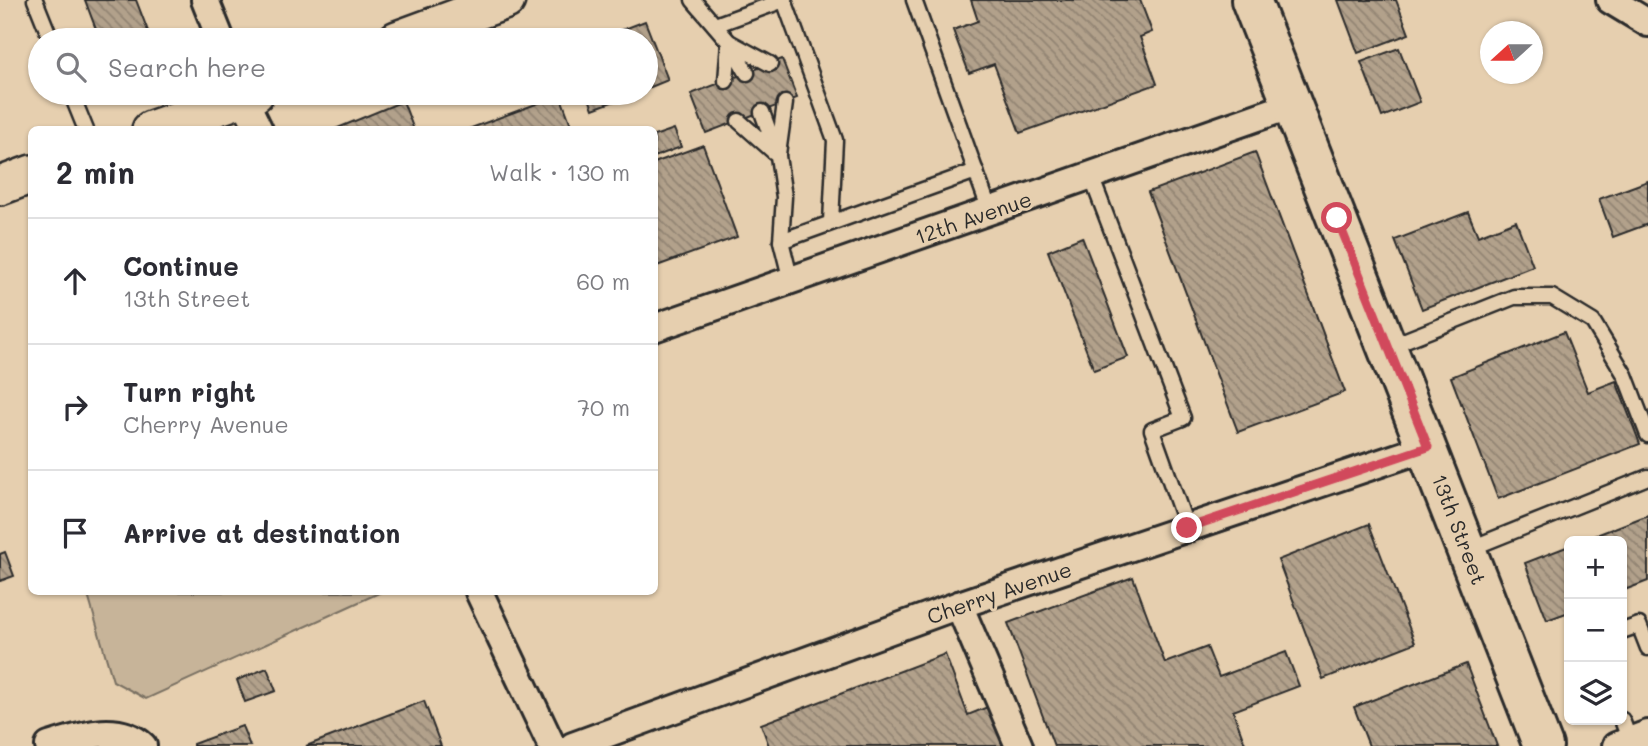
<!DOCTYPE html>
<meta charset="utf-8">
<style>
:root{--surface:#fff;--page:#f7f7f7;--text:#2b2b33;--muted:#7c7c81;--line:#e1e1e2}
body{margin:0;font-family:Mali,sans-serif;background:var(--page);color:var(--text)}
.controls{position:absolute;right:21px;bottom:21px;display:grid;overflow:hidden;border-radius:10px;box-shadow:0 2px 5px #0004}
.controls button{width:63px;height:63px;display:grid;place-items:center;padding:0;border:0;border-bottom:2px solid var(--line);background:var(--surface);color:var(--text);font:35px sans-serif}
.compass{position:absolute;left:1480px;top:21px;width:63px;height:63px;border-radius:50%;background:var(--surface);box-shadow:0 2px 5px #0004;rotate:249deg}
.stop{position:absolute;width:21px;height:21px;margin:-16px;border:5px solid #d1495b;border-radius:50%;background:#fff}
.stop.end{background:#d1495b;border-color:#fff;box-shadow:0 2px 7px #0008}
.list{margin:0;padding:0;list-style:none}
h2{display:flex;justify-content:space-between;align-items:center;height:91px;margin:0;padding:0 28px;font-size:30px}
h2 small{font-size:23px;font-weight:400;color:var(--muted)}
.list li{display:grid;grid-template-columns:46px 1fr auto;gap:21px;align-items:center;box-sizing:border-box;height:126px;padding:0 28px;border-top:2px solid var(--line)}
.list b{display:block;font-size:26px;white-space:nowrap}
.list p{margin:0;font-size:23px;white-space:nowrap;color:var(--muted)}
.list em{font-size:23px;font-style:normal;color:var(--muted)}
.icon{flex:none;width:38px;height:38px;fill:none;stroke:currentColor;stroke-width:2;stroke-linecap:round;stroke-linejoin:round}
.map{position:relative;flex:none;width:1648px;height:746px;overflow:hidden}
.search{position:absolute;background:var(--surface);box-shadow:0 2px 5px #0004;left:28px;top:28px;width:630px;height:77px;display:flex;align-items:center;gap:18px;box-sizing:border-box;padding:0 24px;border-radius:38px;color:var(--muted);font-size:26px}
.panel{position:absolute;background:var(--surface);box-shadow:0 2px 5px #0004;left:28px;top:126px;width:630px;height:469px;border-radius:10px}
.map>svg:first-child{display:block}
.green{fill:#c7b499;stroke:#797062;stroke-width:2}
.building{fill:url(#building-back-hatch);stroke:#2b2b2b;stroke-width:2}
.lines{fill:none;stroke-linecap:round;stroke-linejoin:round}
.lane-casing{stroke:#2b2b2b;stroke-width:19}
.street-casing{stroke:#2b2b2b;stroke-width:32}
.secondary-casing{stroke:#2b2b2b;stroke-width:42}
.primary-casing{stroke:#2b2b2b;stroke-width:44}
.lane{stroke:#e6cfaf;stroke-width:14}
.street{stroke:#e6cfaf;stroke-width:26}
.secondary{stroke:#e6cfaf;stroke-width:37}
.primary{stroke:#e6cfaf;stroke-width:38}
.route{stroke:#d1495b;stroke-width:9}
.labels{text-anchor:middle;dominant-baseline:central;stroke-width:6;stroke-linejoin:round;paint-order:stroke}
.street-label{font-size:21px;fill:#2b2b2b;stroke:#e6cfaf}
</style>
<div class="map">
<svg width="1648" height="746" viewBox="0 0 1648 746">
<defs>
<pattern id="building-back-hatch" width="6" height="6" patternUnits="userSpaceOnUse" patternTransform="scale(1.75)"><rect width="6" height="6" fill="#b2a18b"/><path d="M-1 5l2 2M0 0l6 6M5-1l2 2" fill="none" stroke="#918372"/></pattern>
</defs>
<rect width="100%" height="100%" fill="#e6cfaf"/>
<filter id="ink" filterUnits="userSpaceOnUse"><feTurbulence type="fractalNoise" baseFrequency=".0143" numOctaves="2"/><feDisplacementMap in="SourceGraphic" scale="14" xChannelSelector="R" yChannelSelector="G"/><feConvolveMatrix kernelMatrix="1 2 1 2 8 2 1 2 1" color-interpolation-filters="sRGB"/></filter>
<g filter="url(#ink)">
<!-- green -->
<path class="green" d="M87,592H381L146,699L113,681Z"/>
<!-- building -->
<g class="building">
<path d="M85,0H136L151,39L100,40Z"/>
<path d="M971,0H1140L1152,32L1140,37L1157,84L1020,133L994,64L969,73L953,30L978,21Z"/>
<path d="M1338,0H1396L1409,34L1358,53Z"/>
<path d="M645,21L668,80L646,89V40H596Z"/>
<path d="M1399,48L1420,102L1382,117L1361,62Z"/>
<path d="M782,59L797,98L706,133L691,94Z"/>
<path d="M587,93H636L593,109Z"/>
<path d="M560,95L573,130H466Z"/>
<path d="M403,101L414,130H333Z"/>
<path d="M674,129L681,147L654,157V136Z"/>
<path d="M703,145L737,237L654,267V163Z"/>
<path d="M1255,152L1345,392L1238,432L1148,192Z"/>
<path d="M1648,181V224L1613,237L1599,199Z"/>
<path d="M1468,212L1478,236L1516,221L1533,266L1422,309L1395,240Z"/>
<path d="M1082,237L1128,357L1094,370L1048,251Z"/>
<path d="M1564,332L1588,392L1616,381L1640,444L1498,499L1451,377Z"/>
<path d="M1648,515V581L1622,591V541H1581Z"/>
<path d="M1369,524L1415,643L1323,679L1278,560Z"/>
<path d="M1569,546V612L1547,620L1525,563Z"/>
<path d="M5,552L14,576L0,581V554Z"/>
<path d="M1133,577L1165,663L1207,647L1219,677L1286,652L1299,686L1233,711L1246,746H1054L1008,623Z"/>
<path d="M945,654L968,715L990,706L1005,746H769L761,724Z"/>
<path d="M1466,664L1497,746H1369L1354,707Z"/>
<path d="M267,668L276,691L245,702L237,680Z"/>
<path d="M424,701L441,746H306Z"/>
<path d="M242,726L250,746H193V744Z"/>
</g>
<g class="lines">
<defs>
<g id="lane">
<path d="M35,0L51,40"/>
<path d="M693,0L729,42L747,73"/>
<path d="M784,0L835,140L831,222"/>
<path d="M914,0L990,211"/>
<path d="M715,25L784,0"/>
<path d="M731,43L770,64"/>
<path d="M726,81L729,42"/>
<path d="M71,93L86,130"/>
<path d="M762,112L778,156L784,197L781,241L791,281"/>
<path d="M739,121L774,152"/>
<path d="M778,154L785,103"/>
<path d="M1091,176L1183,418L1152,430L1187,528"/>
<path d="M781,241L976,171"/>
<path d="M1388,347L1514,297H1552L1593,322L1625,375L1648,435"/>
<path d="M1469,549L1648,477"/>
<path d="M1622,631L1639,625L1648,648"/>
<path d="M1622,720L1630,741"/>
</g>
<g id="street">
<path d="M205,0L221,40"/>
<path d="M1610,0L1648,23"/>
<path d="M241,93L259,130"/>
<path d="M654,328L1292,105"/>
<path d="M479,592L552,746"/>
<path d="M959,605L1019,746"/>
<path d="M49,746C79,737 117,722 143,746"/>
<path d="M573,746L959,605L1428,447"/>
<path d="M1616,746L1648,734"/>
</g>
<g id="secondary">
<path d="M397,40L506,0"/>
<path d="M151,130L255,93"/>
<path d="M0,186L32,174"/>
</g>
<path id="primary" d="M1251,0L1543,746"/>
</defs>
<!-- lane casing -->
<use href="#lane" class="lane-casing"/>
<!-- street casing -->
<use href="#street" class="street-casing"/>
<!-- secondary casing -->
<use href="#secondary" class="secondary-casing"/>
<!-- primary casing -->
<use href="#primary" class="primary-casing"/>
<!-- lane -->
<use href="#lane" class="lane"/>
<!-- street -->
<use href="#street" class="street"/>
<!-- secondary -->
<use href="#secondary" class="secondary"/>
<!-- primary -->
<use href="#primary" class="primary"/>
</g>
</g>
<g class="lines" filter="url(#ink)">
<!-- route -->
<path class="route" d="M1187,528L1428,447L1337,218"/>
</g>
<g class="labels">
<!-- street labels -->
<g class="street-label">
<text transform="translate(973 217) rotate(-19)">12th Avenue</text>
<text transform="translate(1460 529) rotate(69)">13th Street</text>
<text transform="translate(999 592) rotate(-19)">Cherry Avenue</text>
</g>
</g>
</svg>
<div class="controls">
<button>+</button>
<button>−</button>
<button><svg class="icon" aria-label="layers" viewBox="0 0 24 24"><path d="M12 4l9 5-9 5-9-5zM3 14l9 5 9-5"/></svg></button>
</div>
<svg class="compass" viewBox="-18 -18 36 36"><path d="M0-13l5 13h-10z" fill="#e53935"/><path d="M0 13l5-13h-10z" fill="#7c7c81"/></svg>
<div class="stop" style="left:1337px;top:218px"></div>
<div class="stop end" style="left:1187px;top:528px"></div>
<div class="search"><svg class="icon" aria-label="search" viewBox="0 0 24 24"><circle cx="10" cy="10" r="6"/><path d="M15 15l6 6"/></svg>Search here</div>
<section class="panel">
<h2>2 min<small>Walk · 130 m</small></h2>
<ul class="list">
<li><svg class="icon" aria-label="ahead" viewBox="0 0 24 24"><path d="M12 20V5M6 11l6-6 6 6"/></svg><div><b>Continue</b><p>13th Street</p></div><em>60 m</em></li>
<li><svg class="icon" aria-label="right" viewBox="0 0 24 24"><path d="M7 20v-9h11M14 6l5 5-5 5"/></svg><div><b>Turn right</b><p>Cherry Avenue</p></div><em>70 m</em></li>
<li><svg class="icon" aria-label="arrive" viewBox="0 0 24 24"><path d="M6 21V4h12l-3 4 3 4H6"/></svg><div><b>Arrive at destination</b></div></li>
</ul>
</section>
</div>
